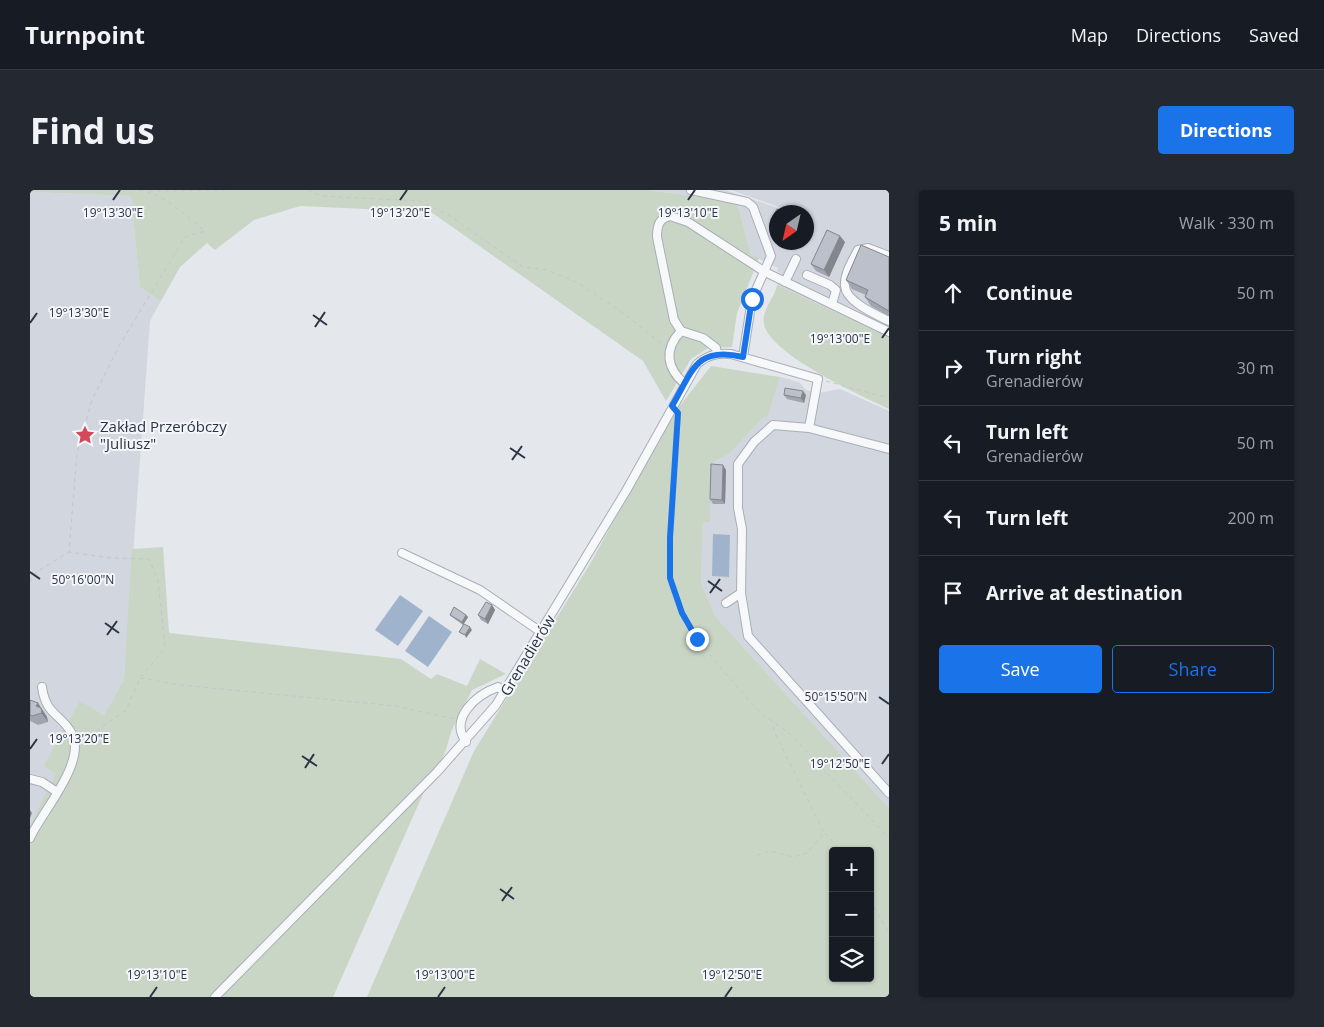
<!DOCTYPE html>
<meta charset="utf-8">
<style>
:root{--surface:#171b24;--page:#242831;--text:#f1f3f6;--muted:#9ea1a6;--line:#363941;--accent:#1a73e8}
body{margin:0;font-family:"Open Sans",sans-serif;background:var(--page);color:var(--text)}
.controls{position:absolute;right:15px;bottom:15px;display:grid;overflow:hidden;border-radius:5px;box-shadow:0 1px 4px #0004}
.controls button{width:45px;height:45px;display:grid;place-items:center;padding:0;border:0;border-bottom:1px solid var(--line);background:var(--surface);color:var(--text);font:25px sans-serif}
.compass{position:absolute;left:739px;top:15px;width:45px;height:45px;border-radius:50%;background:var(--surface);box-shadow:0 1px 4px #0004;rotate:214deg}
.stop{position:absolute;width:15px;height:15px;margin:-11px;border:4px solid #1a73e8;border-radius:50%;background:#fff}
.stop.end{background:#1a73e8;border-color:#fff;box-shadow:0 1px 5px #0008}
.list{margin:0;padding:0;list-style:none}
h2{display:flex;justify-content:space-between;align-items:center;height:65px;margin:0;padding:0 20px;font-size:21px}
h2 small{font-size:16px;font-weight:400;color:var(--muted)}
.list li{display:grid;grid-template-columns:32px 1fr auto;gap:15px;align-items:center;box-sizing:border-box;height:75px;padding:0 20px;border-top:1px solid var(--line)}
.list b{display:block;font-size:19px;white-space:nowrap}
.list p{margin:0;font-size:16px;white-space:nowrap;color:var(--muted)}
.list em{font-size:16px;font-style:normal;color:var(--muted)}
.actions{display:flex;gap:10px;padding:15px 20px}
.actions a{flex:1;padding:11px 0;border:1px solid var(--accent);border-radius:5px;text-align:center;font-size:18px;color:var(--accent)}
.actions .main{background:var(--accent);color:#fff}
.icon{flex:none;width:28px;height:28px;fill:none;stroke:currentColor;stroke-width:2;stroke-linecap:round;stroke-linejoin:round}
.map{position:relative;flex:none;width:859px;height:807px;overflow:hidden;border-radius:5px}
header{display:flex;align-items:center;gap:30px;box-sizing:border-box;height:70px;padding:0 25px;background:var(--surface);border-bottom:1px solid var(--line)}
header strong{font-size:24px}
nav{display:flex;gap:28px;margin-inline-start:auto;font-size:18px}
.intro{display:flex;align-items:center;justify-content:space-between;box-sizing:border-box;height:120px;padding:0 30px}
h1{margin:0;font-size:35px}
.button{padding:12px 22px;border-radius:5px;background:var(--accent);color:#fff;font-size:18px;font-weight:700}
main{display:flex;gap:30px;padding:0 30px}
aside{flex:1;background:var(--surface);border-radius:5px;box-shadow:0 1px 4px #0004}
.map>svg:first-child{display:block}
.built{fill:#d2d6de}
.green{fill:#c9d6c5;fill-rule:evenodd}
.water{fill:#9fb4cc}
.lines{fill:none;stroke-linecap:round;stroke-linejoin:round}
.minor-casing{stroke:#a9aeb7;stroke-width:10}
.path{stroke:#c2c5cb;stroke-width:1;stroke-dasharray:4 4;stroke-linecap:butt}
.minor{stroke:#f7f8fa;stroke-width:8}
.wall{fill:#a1a5ae}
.shaded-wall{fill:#83868d}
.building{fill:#bbc0ca;stroke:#83868d}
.route{stroke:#1a73e8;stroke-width:6}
.ticks{fill:none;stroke:#2b3445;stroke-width:2}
.labels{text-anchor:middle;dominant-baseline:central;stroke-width:4;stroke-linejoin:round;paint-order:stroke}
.poi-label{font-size:15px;fill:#2b3445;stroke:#f4f6f9;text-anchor:start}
.street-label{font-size:15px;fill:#2b3445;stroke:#f4f6f9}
.ticks-label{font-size:12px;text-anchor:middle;fill:#2b3445;stroke:#f4f6f9;stroke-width:4;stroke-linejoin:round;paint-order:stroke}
</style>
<header>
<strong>Turnpoint</strong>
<nav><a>Map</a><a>Directions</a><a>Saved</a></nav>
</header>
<div class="intro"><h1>Find us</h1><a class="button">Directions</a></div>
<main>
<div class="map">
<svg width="859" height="807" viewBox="0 0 859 807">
<rect width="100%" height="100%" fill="#e4e7ec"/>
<!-- built -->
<g class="built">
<path d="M619,0H695L760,22H746V52H776V22H763L701,0H859V147L747,95L752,84L747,81L748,78L721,65L707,12Z"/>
<path d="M0,2L101,6L110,97L131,111L120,131L94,489L74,525L50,512L13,576L27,584L0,635Z"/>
<path d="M750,187L769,192L776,200L789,203L810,199L859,221V618L685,426L671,392L673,333L680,332L683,272L699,264L732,229L738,226Z"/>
</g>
<!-- green -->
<g class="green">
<path d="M0,0H619L707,12L721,65L729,68L707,123L702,157L678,158L661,169L636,211L613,171L401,22L270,16L224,30L185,60L177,53L150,77L131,111L110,97L101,6L0,2Z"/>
<path d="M747,95L859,147V219C832,206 739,164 734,134C731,120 745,108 747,95Z"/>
<path d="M681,176L750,187L738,226L732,229L699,264L683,272L680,332L673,333L671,392L685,426L859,618V807H337L444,561L560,374L641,227ZM803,661H840V788H803Z"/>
<path d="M133,357L139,443L371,469L401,489L407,484L437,496L450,469L476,484L442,500L421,542L415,563L393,604L303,807H0V635L26,584L13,576L50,511L74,525L94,489L102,359Z"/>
</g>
<!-- water -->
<g class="water">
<path d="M683,344L700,345L699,387L682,386Z"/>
<path d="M370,405L393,421L368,456L345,440Z"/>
<path d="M399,426L422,442L398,477L375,461Z"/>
</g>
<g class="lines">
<defs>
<g id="minor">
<path d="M661,0L717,12L723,17L741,66L722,109L713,167"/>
<path d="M859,66L838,58L828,60C823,70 814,83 815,96C816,112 847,125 859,131"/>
<path d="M777,85L800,95L806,100L802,114"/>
<path d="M755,92L766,69"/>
<path d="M651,141L644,130L627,47C627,36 629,28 640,26L658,32L735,82L859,142"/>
<path d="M655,194C636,178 634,159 651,141L673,148L686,158L687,163"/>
<path d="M372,363L450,400L511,442"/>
<path d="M711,403L718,446L859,603"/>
<path d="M696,413L711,403L712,339L708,318V274L724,252L743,235L779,238L859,259"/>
<path d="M436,552C419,528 446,505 468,497L475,502"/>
<path d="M0,589L12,592L27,602"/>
<path d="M0,648C11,623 57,572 42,544C31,523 16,526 12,497"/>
<path d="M185,807L407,582L466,515L596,301L667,174C678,165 686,163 701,164L788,189L779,238"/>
</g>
</defs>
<!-- minor casing -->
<use href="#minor" class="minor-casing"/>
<!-- path -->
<g class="path">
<path d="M109,0C133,3 156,26 175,41L155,47L89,156L62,210L47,263L39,362L81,368L119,369L128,390L135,458L110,488"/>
<path d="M278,0L292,6L389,11L417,24L493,77L517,80L548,93L593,123L632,154"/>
<path d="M119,1L201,0"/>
<path d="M796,191L859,208"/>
<path d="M648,227L640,348V388L652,423L667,449L707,497L732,524L759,543L859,648"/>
<path d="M0,392L5,383L39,362"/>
<path d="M53,550L96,520L110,488L151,495L366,516L425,529"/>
<path d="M795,643L811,661"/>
<path d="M727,665L740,661L763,667L777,663L794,643L744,541L743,532"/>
<path d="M840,710L859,743"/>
</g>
<!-- minor -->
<use href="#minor" class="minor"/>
</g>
<!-- wall -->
<g class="wall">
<path d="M746,22V38L741,31Z"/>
<path d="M761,52H773L770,58L763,54Z"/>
<path d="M815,52L799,87L786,81L781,74Z"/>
<path d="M859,67V126L841,116L835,107L836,105L822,99L816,90Z"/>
<path d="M754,205H776L774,213L757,209Z"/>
<path d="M696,280L695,314H683L680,309Z"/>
<path d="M462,415L465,420L458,434L451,430L448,425Z"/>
<path d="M420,425H436L438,427L433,435L422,427Z"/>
<path d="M0,510L8,513L17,527L18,532L8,535L0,531Z"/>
</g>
<!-- shaded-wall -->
<g class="shaded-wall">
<path d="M810,46L815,52L799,87L794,80Z"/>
<path d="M766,52H773L770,58Z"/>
<path d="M773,201L776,205L774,213L771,208Z"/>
<path d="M693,275L696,280L695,314L692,310Z"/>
<path d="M462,415L465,420L458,434L455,429Z"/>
<path d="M436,425L438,427L433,435L432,432Z"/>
<path d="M440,437L442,440L436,448L435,445Z"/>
<path d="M8,513L17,527L18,532L6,516Z"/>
<path d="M0,620L2,623L0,628Z"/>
</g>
<!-- building -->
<g class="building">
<path d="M747,19L755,22H746V33L741,31Z"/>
<path d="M797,40L810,46L794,80L781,74Z"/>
<path d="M831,55L859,67V121L835,107L838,100L816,90Z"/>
<path d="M755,198L773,201L771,208L754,205Z"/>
<path d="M681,274L693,275L692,310L680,309Z"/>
<path d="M456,412L462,415L455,429L448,425Z"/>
<path d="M424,417L436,425L432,432L420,425Z"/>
<path d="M434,434L440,437L435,445L429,442Z"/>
<path d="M0,510L8,513L6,516L11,518L12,523L2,526L0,525Z"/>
</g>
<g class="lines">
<!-- route -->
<path class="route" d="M667,449L652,423L640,388V348L648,223L642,216C663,180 666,156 713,167L722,109"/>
</g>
<!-- ticks -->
<path class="ticks" d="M83,10L90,0M370,10L377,0M658,10L665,0M283,125L297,135M0,133L7,123M285,137L295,122M852,148L859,138M480,258L495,268M482,270L492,256M0,382L10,389M678,391L692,401M680,403L690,389M75,433L89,443M77,445L87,431M849,507L859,514M0,559L7,549M272,566L287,576M852,574L859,564M275,578L284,564M470,699L484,709M472,711L482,697M120,807L127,797M408,807L415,797M695,807L702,797"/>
<!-- icons -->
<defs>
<symbol id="sight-bare" viewBox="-9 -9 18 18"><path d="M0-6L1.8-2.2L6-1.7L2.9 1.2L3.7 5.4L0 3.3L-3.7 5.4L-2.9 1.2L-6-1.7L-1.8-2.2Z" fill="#d1495b" stroke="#f4f6f9" stroke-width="2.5" paint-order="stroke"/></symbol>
</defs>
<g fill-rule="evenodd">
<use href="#sight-bare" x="41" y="231" width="28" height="28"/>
</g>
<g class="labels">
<!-- poi labels -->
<g class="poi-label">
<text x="70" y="236">Zakład Przeróbczy<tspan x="70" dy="17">"Juliusz"</tspan></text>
</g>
<!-- street labels -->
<g class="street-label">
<text transform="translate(497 465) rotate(-59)">Grenadierów</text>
</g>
</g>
<g class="ticks-label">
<text x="83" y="27">19°13'30"E</text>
<text x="370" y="27">19°13'20"E</text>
<text x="658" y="27">19°13'10"E</text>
<text x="49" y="127">19°13'30"E</text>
<text x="810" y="153">19°13'00"E</text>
<text x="53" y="394">50°16'00"N</text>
<text x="806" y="511">50°15'50"N</text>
<text x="49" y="553">19°13'20"E</text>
<text x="810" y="578">19°12'50"E</text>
<text x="127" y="789">19°13'10"E</text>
<text x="415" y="789">19°13'00"E</text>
<text x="702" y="789">19°12'50"E</text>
</g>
</svg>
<div class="controls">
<button>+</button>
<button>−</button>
<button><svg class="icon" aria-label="layers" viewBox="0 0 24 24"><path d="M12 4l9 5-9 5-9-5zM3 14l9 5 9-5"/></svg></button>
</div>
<svg class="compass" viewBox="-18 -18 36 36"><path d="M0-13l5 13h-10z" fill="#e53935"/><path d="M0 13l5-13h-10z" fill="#9ea1a6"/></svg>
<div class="stop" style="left:722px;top:109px"></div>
<div class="stop end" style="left:667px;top:449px"></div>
</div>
<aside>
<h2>5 min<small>Walk · 330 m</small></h2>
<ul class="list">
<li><svg class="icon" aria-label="ahead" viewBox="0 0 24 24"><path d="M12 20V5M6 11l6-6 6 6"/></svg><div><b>Continue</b></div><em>50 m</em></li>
<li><svg class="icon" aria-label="right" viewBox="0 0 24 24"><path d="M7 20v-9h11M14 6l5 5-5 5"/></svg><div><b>Turn right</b><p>Grenadierów</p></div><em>30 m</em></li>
<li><svg class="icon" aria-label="left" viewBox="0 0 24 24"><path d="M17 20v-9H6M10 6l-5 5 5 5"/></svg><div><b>Turn left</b><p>Grenadierów</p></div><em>50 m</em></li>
<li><svg class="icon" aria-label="left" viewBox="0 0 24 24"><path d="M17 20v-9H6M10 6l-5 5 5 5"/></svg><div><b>Turn left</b></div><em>200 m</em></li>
<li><svg class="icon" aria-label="arrive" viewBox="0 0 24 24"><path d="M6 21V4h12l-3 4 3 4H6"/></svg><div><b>Arrive at destination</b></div></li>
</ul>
<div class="actions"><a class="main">Save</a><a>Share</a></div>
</aside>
</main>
